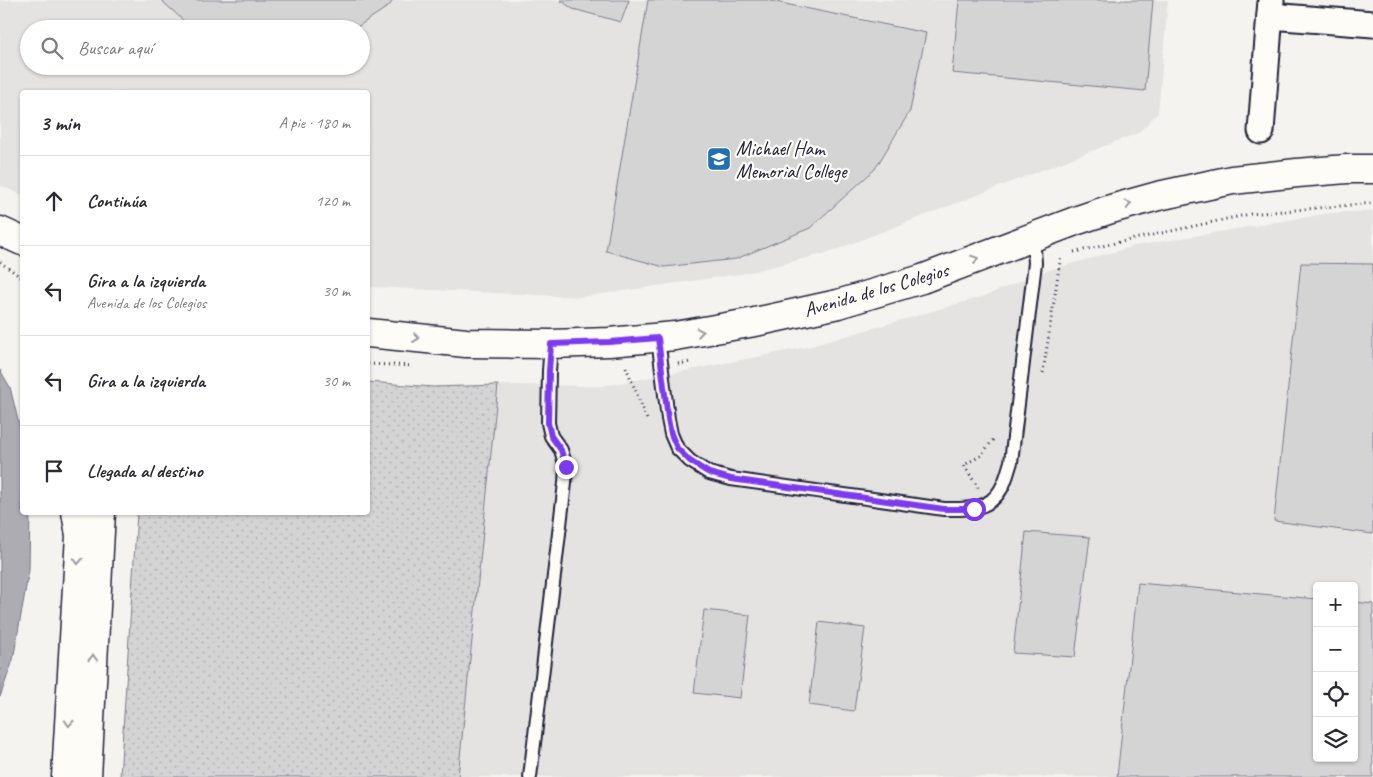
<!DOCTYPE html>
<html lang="es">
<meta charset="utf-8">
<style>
:root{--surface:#fff;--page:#f7f7f7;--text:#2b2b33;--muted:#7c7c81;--line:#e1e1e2}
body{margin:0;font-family:Caveat,sans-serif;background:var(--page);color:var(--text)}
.controls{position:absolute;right:15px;bottom:15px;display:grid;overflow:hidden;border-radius:5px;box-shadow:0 1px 4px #0004}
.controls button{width:45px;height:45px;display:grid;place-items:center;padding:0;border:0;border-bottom:1px solid var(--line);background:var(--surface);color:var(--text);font:25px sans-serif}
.stop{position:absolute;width:15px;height:15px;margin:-11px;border:4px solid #7c3aed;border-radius:50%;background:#fff}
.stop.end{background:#7c3aed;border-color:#fff;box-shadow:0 1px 5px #0008}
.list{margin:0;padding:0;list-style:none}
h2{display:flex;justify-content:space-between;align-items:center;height:65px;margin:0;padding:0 20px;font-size:21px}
h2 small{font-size:16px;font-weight:400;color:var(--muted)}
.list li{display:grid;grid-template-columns:32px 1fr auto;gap:15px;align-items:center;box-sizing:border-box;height:90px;padding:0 20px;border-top:1px solid var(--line)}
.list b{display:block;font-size:19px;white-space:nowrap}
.list p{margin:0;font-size:16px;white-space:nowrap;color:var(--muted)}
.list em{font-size:16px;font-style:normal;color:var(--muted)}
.icon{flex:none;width:28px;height:28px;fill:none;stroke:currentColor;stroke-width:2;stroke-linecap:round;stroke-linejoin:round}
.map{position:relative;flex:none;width:1373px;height:777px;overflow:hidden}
.search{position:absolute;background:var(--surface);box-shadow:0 1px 4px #0004;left:20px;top:20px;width:350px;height:55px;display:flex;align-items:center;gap:12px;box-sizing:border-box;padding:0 18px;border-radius:28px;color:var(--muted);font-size:19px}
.panel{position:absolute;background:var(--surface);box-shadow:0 1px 4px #0004;left:20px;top:90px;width:350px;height:425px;border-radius:5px}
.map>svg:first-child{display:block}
.built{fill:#e4e3e2;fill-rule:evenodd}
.grass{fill:url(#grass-dots);stroke:#7c7b88}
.garden{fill:#d5d4d5;stroke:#7c7b88}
.water{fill:#acacb2;stroke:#757582}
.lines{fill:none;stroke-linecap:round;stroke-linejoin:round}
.service-casing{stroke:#22223b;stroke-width:16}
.minor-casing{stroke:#22223b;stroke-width:29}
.tertiary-casing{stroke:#22223b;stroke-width:31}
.path{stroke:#22223b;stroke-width:3;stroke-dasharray:1 4;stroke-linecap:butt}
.service{stroke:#fdfcf7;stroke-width:12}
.minor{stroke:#fdfcf7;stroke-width:25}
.tertiary{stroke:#fdfcf7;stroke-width:28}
.oneway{stroke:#9a9aa2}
.route{stroke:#7c3aed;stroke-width:6}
.labels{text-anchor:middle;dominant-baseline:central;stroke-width:4.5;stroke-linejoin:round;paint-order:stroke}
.poi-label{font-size:20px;fill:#22223b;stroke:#fdfcf7;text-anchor:start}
.street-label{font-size:20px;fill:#22223b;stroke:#fdfcf7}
</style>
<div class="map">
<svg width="1373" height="777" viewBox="0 0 1373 777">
<defs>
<pattern id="grass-dots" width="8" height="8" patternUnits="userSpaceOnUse" patternTransform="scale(1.25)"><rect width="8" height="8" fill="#d5d4d5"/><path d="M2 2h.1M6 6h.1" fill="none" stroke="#b7b6b8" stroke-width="1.8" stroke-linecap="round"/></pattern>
</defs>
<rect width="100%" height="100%" fill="#f4f3ef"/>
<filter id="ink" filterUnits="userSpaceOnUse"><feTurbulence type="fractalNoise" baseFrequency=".02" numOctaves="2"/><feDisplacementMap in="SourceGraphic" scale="10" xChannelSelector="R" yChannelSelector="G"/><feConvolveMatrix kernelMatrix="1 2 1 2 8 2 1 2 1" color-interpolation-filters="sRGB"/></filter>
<g filter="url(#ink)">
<!-- built -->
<g class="built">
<path d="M0,0H1168L1158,113L1138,133L830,252L747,273L581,297L368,287V92H22V195L0,185ZM29,29H361V66H29Z"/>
<path d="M1373,211V777H458L498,385L602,386L685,371L811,346L985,296L1042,272L1135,246L1330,213ZM1317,586H1354V758H1317Z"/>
</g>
<!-- grass -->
<path class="grass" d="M368,382L433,387L498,385L458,777H120L137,513L368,512Z"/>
<!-- garden -->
<g class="garden">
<path d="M161,0H393L389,6L354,29H202L184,21Z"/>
<path d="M560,0H629L621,22L573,9Z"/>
<path d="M648,0H766L926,33L910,111L875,169L810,228L736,259L664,267L606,251Z"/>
<path d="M959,0H1153L1145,91L952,73Z"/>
<path d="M1301,263L1373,264V534L1274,521Z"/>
<path d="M1026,532L1090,537L1075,657L1013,653Z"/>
<path d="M1138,583L1317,599V758H1354V602L1373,604V777H1117Z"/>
<path d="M704,610L750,615L740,698L694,693Z"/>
<path d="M819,622L865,628L854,711L809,705Z"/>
</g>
<!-- water -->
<path class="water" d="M0,370L10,387L22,437V512L30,513L29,570L13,660L0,697Z"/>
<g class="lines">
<defs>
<g id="service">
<path d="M658,338L668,419L671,434L677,448L690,461L709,473L731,479L944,509C966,509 989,511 1001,489C1006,481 1008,471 1011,462L1035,263L1033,236"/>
<path d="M530,777L565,483L566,467L561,450L551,436L548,423L549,371L551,344"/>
</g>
<g id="minor">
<path d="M1270,16L1373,24"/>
<path d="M1261,131L1271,0"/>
</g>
<g id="tertiary">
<path d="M0,231L22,241"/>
<path d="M368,333L466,343L551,344L609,342L675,336L755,322L838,304L922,279L1078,220L1111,209L1158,196L1232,180L1297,173L1347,169H1373"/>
<path d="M66,777L80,535L76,512"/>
<path d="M87,777L101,512"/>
</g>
</defs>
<!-- service casing -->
<use href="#service" class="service-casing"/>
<!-- minor casing -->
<use href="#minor" class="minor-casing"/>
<!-- tertiary casing -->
<use href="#tertiary" class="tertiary-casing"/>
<!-- path -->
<g class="path">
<path d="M1074,252L1250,214L1373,203"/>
<path d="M0,262L22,278"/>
<path d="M368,364L417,366"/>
<path d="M678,364L691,362"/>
<path d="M626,367L648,422"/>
<path d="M1043,373L1061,255"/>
<path d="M978,488L964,465L980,456L994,439"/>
</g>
<!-- service -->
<use href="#service" class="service"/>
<!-- minor -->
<use href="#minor" class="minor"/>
<!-- tertiary -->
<use href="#tertiary" class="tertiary"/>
</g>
<!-- one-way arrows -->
<defs><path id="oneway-chevron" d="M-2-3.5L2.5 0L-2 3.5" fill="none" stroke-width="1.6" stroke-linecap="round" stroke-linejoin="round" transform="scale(1.25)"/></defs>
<g class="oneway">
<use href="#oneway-chevron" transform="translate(1128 204) rotate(-15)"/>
<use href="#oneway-chevron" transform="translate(975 259) rotate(-21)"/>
<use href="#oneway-chevron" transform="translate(700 332) rotate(-10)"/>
<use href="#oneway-chevron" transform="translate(416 338) rotate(7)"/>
<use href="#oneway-chevron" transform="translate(78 561) rotate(93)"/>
<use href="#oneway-chevron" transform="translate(93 658) rotate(-87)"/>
<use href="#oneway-chevron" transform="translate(69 723) rotate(93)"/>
</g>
</g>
<g class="lines" filter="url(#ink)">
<!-- route -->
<path class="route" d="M566,467L561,450L551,436L548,423L549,371L551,344L609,342L658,338L668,419L671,434L677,448L690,461L709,473L731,479L944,509H974"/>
</g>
<!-- icons -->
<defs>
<symbol id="school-square" viewBox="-11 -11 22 22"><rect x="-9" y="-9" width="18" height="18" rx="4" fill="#1f6fb2" stroke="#fdfcf7"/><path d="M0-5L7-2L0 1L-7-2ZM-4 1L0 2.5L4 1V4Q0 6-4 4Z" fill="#fff"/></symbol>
</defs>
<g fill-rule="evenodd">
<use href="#school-square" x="705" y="145" width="28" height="28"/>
</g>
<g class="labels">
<!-- poi labels -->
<g class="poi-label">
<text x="736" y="148">Michael Ham<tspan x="736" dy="23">Memorial College</tspan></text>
</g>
<!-- street labels -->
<g class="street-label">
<text transform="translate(876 290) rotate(-16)">Avenida de los Colegios</text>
</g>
</g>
</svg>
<div class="controls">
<button>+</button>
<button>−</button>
<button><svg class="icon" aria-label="locate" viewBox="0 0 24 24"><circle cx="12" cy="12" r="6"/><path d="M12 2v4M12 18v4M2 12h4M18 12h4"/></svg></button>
<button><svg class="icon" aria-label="layers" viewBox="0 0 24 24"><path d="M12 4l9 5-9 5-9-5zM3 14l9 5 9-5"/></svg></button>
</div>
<div class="stop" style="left:974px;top:509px"></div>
<div class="stop end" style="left:566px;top:467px"></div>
<div class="search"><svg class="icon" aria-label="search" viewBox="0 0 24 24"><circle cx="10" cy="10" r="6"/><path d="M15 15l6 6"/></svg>Buscar aquí</div>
<section class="panel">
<h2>3 min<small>A pie · 180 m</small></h2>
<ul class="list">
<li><svg class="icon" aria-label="ahead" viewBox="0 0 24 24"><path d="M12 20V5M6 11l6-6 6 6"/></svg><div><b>Continúa</b></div><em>120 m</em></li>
<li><svg class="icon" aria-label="left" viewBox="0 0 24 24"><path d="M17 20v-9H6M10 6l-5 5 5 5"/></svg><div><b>Gira a la izquierda</b><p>Avenida de los Colegios</p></div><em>30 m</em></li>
<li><svg class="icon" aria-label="left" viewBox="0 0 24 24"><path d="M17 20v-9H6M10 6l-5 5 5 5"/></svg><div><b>Gira a la izquierda</b></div><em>30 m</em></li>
<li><svg class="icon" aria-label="arrive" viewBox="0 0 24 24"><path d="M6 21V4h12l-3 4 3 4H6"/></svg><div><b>Llegada al destino</b></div></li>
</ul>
</section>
</div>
